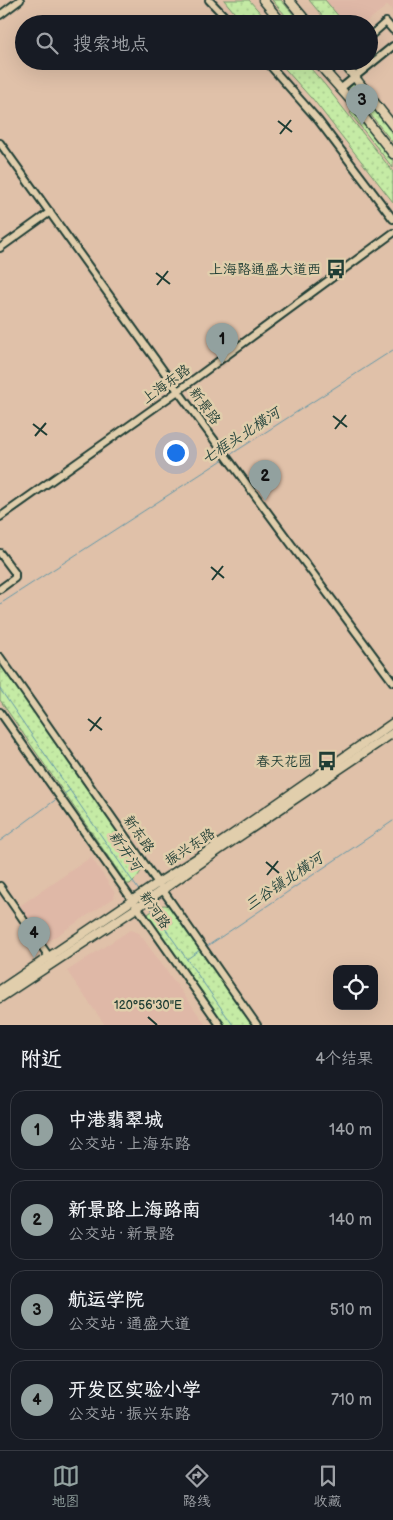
<!DOCTYPE html>
<html lang="zh">
<meta charset="utf-8">
<style>
:root{--surface:#171b24;--page:#20242c;--text:#f1f3f6;--muted:#9ea1a6;--line:#363941;--accent:#92a19f}
body{margin:0;font-family:"Balsamiq Sans","LXGW WenKai TC",sans-serif;background:var(--page);color:var(--text)}
.controls{position:absolute;right:15px;bottom:15px;display:grid;overflow:hidden;border-radius:10px;box-shadow:0 5px 20px #0002}
.controls button{width:45px;height:45px;display:grid;place-items:center;padding:0;border:0;border-bottom:1px solid var(--line);background:var(--surface);color:var(--text);font:25px sans-serif}
.you{position:absolute;left:175px;top:452px;width:18px;height:18px;margin:-12px;border:4px solid #fff;border-radius:50%;background:#1a73e8;box-shadow:0 0 0 8px #1a73e833}
.badge{display:grid;place-items:center;width:32px;height:32px;border-radius:50%;background:var(--accent);color:#111;font-size:16px;font-weight:700}
.pin{position:absolute;translate:-50% -41px;filter:drop-shadow(0 1px 2px #0008)}
.pin::after{content:'';position:absolute;top:26px;width:18px;height:15px;background:inherit;clip-path:polygon(0 0,100% 0,50% 100%)}
.list{margin:0;padding:0;list-style:none}
h2{display:flex;justify-content:space-between;align-items:center;height:65px;margin:0;padding:0 20px;font-size:21px}
h2 small{font-size:16px;font-weight:400;color:var(--muted)}
.list li{display:grid;grid-template-columns:32px 1fr auto;gap:15px;align-items:center;box-sizing:border-box;height:80px;margin:0 10px 10px;padding:0 10px;border:1px solid var(--line);border-radius:15px}
.list b{display:block;font-size:19px;white-space:nowrap}
.list p{margin:0;font-size:16px;white-space:nowrap;color:var(--muted)}
.list em{font-size:16px;font-style:normal;color:var(--muted)}
.icon{flex:none;width:28px;height:28px;fill:none;stroke:currentColor;stroke-width:2;stroke-linecap:round;stroke-linejoin:round}
.map{position:relative;flex:none;width:393px;height:1025px;overflow:hidden}
.search{position:absolute;background:var(--surface);box-shadow:0 5px 20px #0002;left:15px;right:15px;top:15px;height:55px;display:flex;align-items:center;gap:12px;box-sizing:border-box;padding:0 18px;border-radius:28px;color:var(--muted);font-size:19px}
.sheet{height:425px;background:var(--surface)}
nav{display:flex;justify-content:space-around;align-items:center;box-sizing:border-box;height:70px;border-top:1px solid var(--line);background:var(--surface);font-size:14px;color:var(--muted)}
nav a{display:grid;justify-items:center;gap:2px}
nav .on{color:var(--accent)}
.map>svg:first-child{display:block}
.built{fill:#dfb8a7}
.grass{fill:url(#grass-dots);stroke:#72946c}
.lines{fill:none;stroke-linecap:round;stroke-linejoin:round}
.stream{stroke:#6598a8;stroke-width:1}
.minor-casing{stroke:#1f3d34;stroke-width:10}
.major-casing{stroke:#1f3d34;stroke-width:11}
.minor{stroke:#e1ceac;stroke-width:6}
.major{stroke:#e1ceac;stroke-width:8}
.ticks{fill:none;stroke:#1f3d34;stroke-width:2}
.labels{text-anchor:middle;dominant-baseline:central;stroke-width:5;stroke-linejoin:round;paint-order:stroke}
.poi-label{font-size:14px;fill:#1f3d34;stroke:#e1ceac;text-anchor:end}
.street-label{font-size:14px;fill:#1f3d34;stroke:#e1ceac}
.water-label{font-size:15px;font-style:italic;fill:#25453e;stroke:#e1ceac}
.ticks-label{font-size:12px;text-anchor:middle;fill:#1f3d34;stroke:#e1ceac;stroke-width:5;stroke-linejoin:round;paint-order:stroke}
</style>
<div class="map">
<svg width="393" height="1025" viewBox="0 0 393 1025">
<defs>
<pattern id="grass-dots" width="8" height="8" patternUnits="userSpaceOnUse" patternTransform="scale(1.25)"><rect width="8" height="8" fill="#c5eba5"/><path d="M2 2h.1M6 6h.1" fill="none" stroke="#a9ca8f" stroke-width="1.8" stroke-linecap="round"/></pattern>
</defs>
<rect width="100%" height="100%" fill="#e0c1a9"/>
<filter id="ink" filterUnits="userSpaceOnUse"><feTurbulence type="fractalNoise" baseFrequency=".02" numOctaves="2"/><feDisplacementMap in="SourceGraphic" scale="10" xChannelSelector="R" yChannelSelector="G"/><feConvolveMatrix kernelMatrix="1 2 1 2 8 2 1 2 1" color-interpolation-filters="sRGB"/></filter>
<g filter="url(#ink)">
<!-- built -->
<g class="built">
<path d="M322,0H393V11L388,5L364,24H340Z"/>
<path d="M91,857L115,893L114,898L41,946L15,909Z"/>
<path d="M130,930L139,933L206,1025H105L67,971Z"/>
</g>
<!-- grass -->
<g class="grass">
<path d="M224,0H249L270,24H244Z"/>
<path d="M272,0H281L302,24H293Z"/>
<path d="M309,0H325L345,24H329Z"/>
<path d="M278,61H304L325,85L393,172V202L312,98H311Z"/>
<path d="M349,77L393,134V143L344,81Z"/>
<path d="M353,110L393,161V168L350,113Z"/>
<path d="M0,663L142,864C142,874 136,878 130,884H127L0,700Z"/>
<path d="M164,905L171,906L253,1025H223L148,919V914L159,906Z"/>
</g>
<g class="lines">
<!-- stream -->
<g class="stream">
<path d="M230,455L393,350"/>
<path d="M0,604L224,459"/>
<path d="M0,689L140,892"/>
<path d="M61,796L70,790"/>
<path d="M0,841L58,798"/>
<path d="M148,904L233,1025"/>
<path d="M206,947L393,821"/>
<path d="M187,959L200,950"/>
</g>
<defs>
<g id="minor">
<path d="M209,0L232,24"/>
<path d="M0,15L20,0"/>
<path d="M369,37L386,22L393,30"/>
<path d="M266,61L318,120L393,219"/>
<path d="M326,73L340,61"/>
<path d="M340,89L393,46"/>
<path d="M0,143L178,391L393,682"/>
<path d="M0,248L50,212"/>
<path d="M0,517L178,391L393,233"/>
<path d="M0,553L15,573V578L0,589"/>
<path d="M0,657L257,1025"/>
<path d="M0,712L220,1025"/>
<path d="M0,886L52,961"/>
</g>
<g id="major">
<path d="M263,0L283,24"/>
<path d="M289,0L309,24"/>
<path d="M316,61L353,103L393,154"/>
<path d="M342,61L393,126"/>
<path d="M0,990L158,883L213,848L393,723"/>
<path d="M0,998L138,907L219,850L393,733"/>
</g>
</defs>
<!-- minor casing -->
<use href="#minor" class="minor-casing"/>
<!-- major casing -->
<use href="#major" class="major-casing"/>
<!-- minor -->
<use href="#minor" class="minor"/>
<!-- major -->
<use href="#major" class="major"/>
</g>
</g>
<!-- ticks -->
<path class="ticks" d="M278,121L292,132M280,134L291,120M156,273L170,284M157,285L168,271M333,416L347,427M33,424L47,435M335,429L346,415M35,436L46,423M211,567L224,578M212,580L223,566M88,719L102,730M90,731L101,717M266,862L279,873M267,875L278,861M148,1017L157,1025"/>
<!-- icons -->
<defs>
<symbol id="bus-bare" viewBox="-9 -9 18 18"><path d="M-5-6H5V4H4V6H2V4H-2V6H-4V4H-5ZM-3.5-4V0h7V-4ZM-3.5 1.2v1.5H-2V1.2ZM2 1.2v1.5H3.5V1.2Z" fill="#1f3d34" stroke="#e1ceac" stroke-width="2.5" paint-order="stroke"/></symbol>
</defs>
<g fill-rule="evenodd">
<use href="#bus-bare" x="322" y="255" width="28" height="28"/>
<use href="#bus-bare" x="313" y="747" width="28" height="28"/>
</g>
<g class="labels">
<!-- poi labels -->
<g class="poi-label">
<text x="321" y="269">上海路通盛大道西</text>
<text x="312" y="761">春天花园</text>
</g>
<!-- street labels -->
<g class="street-label">
<text transform="translate(166 384) rotate(-36)">上海东路</text>
<text transform="translate(205 406) rotate(54)">新景路</text>
<text transform="translate(139 834) rotate(55)">新东路</text>
<text transform="translate(190 847) rotate(-33)">振兴东路</text>
<text transform="translate(155 910) rotate(55)">新河路</text>
</g>
<!-- water labels -->
<g class="water-label">
<text transform="translate(241 436) rotate(-33)">七框头北横河</text>
<text transform="translate(125 851) rotate(55)">新开河</text>
<text transform="translate(284 882) rotate(-34)">三谷镇北横河</text>
</g>
</g>
<g class="ticks-label">
<text x="148" y="1009">120°56'30"E</text>
</g>
</svg>
<div class="controls">
<button><svg class="icon" aria-label="locate" viewBox="0 0 24 24"><circle cx="12" cy="12" r="6"/><path d="M12 2v4M12 18v4M2 12h4M18 12h4"/></svg></button>
</div>
<div class="you"></div>
<div class="pin badge" style="left:222px;top:364px">1</div>
<div class="pin badge" style="left:265px;top:501px">2</div>
<div class="pin badge" style="left:362px;top:125px">3</div>
<div class="pin badge" style="left:34px;top:958px">4</div>
<div class="search"><svg class="icon" aria-label="search" viewBox="0 0 24 24"><circle cx="10" cy="10" r="6"/><path d="M15 15l6 6"/></svg>搜索地点</div>
</div>
<section class="sheet">
<h2>附近<small>4个结果</small></h2>
<ul class="list">
<li><span class="badge">1</span><div><b>中港翡翠城</b><p>公交站 · 上海东路</p></div><em>140 m</em></li>
<li><span class="badge">2</span><div><b>新景路上海路南</b><p>公交站 · 新景路</p></div><em>140 m</em></li>
<li><span class="badge">3</span><div><b>航运学院</b><p>公交站 · 通盛大道</p></div><em>510 m</em></li>
<li><span class="badge">4</span><div><b>开发区实验小学</b><p>公交站 · 振兴东路</p></div><em>710 m</em></li>
</ul>
</section>
<nav>
<a class="on"><svg class="icon" aria-label="map" viewBox="0 0 24 24"><path d="M3 6l6-2 6 2 6-2v14l-6 2-6-2-6 2zM9 4v14M15 6v14"/></svg>地图</a>
<a><svg class="icon" aria-label="directions" viewBox="0 0 24 24"><path d="M12 3l9 9-9 9-9-9zM9 14v-3h6M13 9l2 2-2 2"/></svg>路线</a>
<a><svg class="icon" aria-label="saved" viewBox="0 0 24 24"><path d="M7 4h10v16l-5-4-5 4z"/></svg>收藏</a>
</nav>
